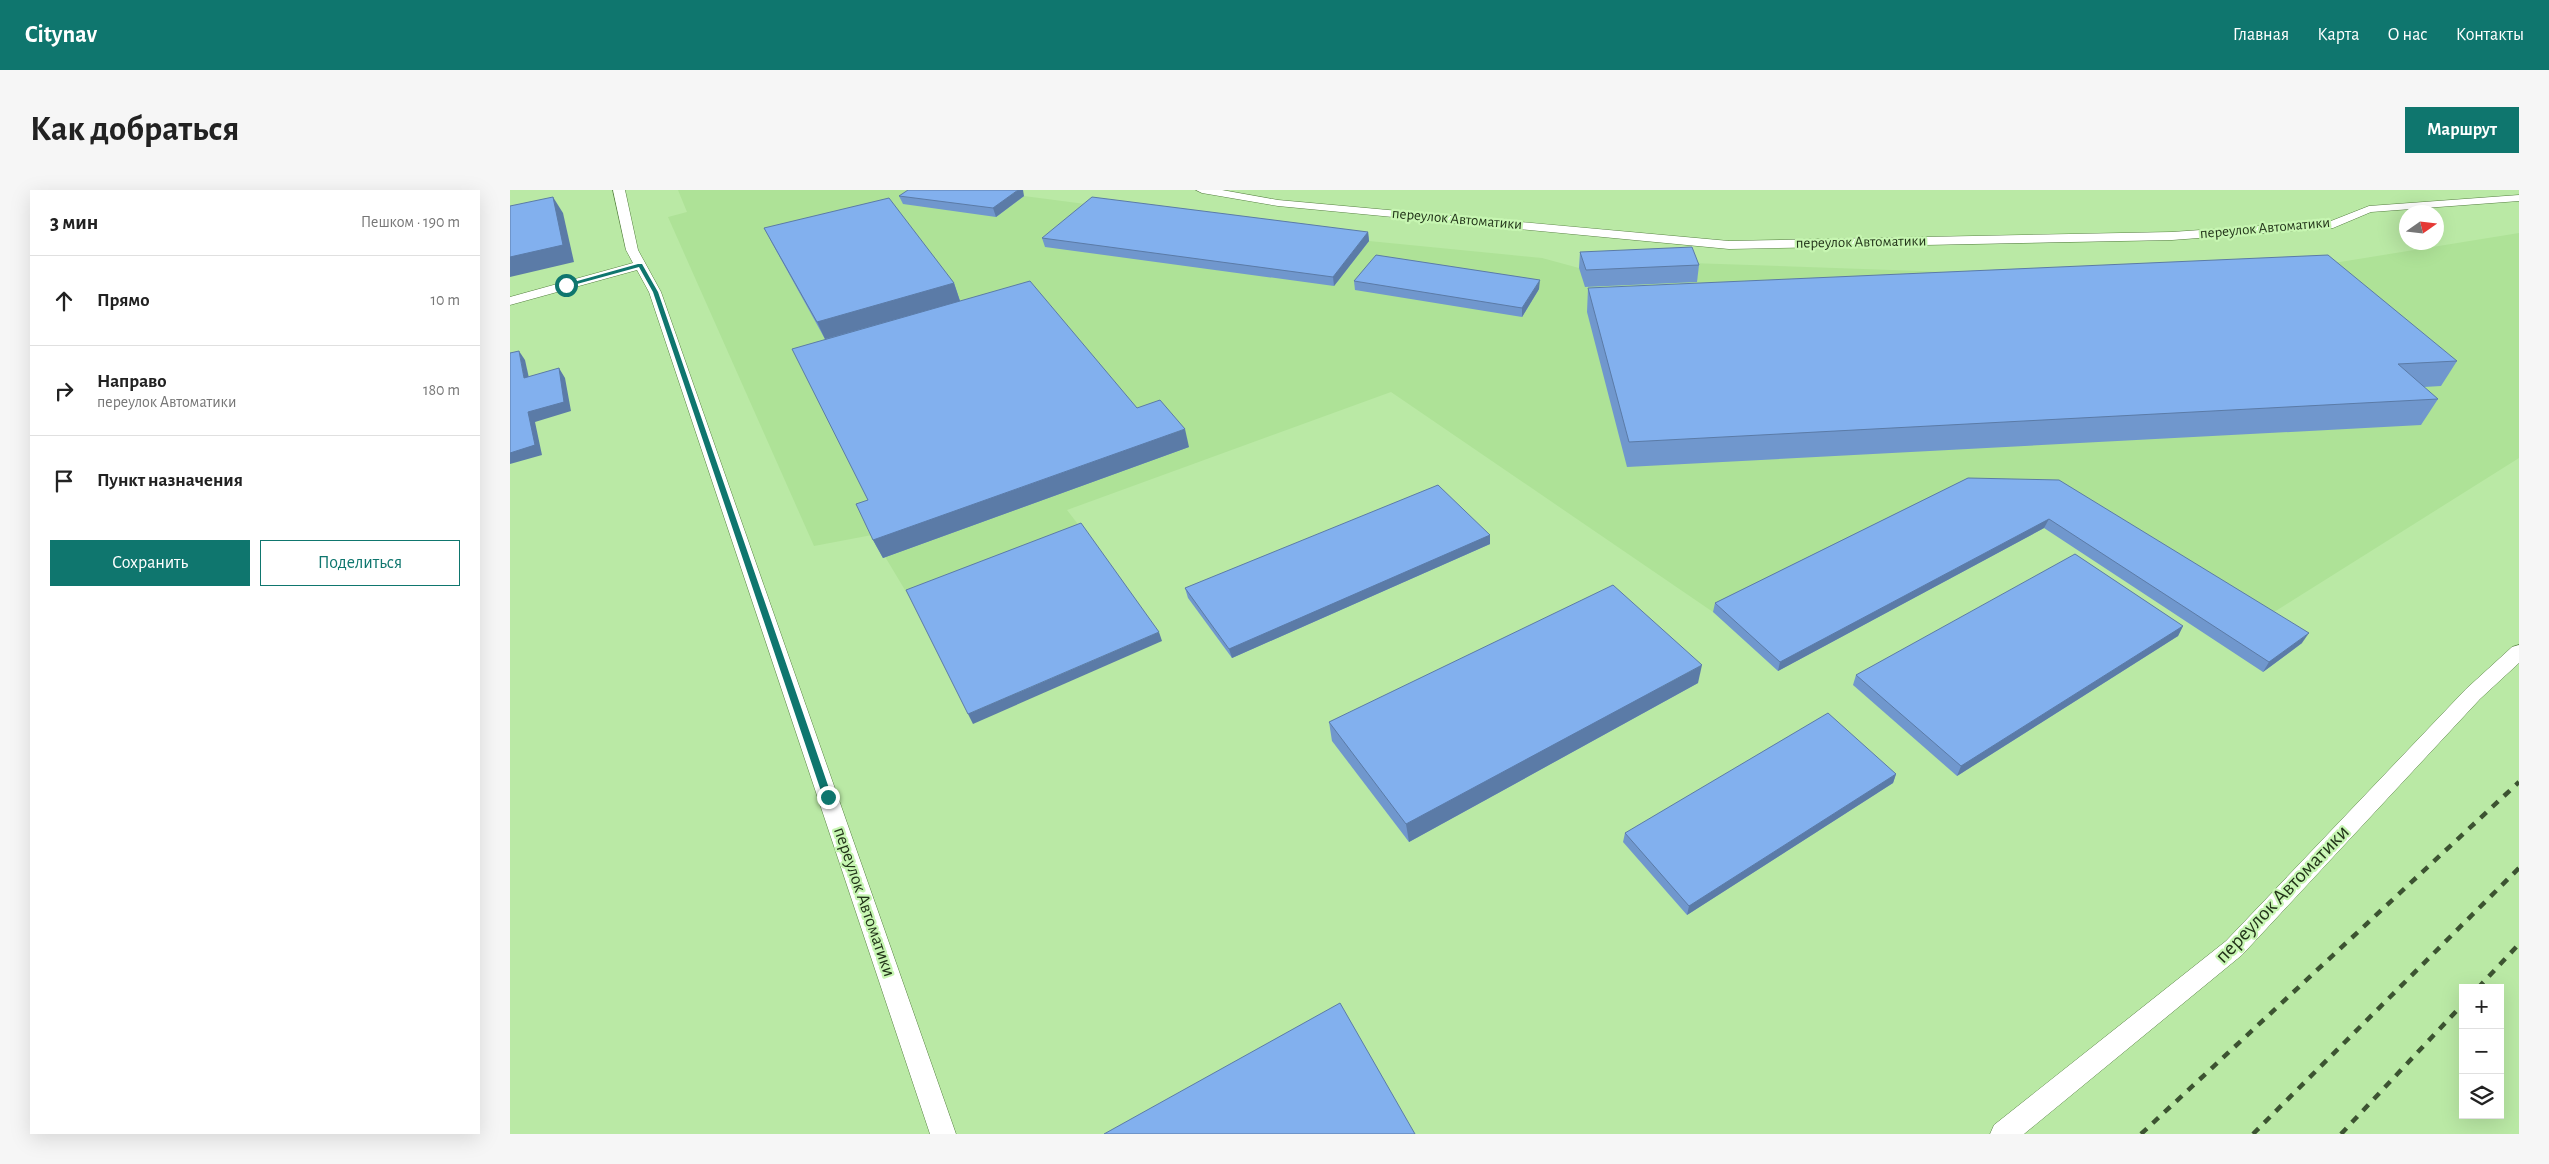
<!DOCTYPE html>
<html lang="ru">
<meta charset="utf-8">
<style>
:root{--surface:#fff;--page:#f6f6f6;--text:#222;--muted:#767676;--line:#e0e0e0;--accent:#0f766e}
body{margin:0;font-family:"Alegreya Sans",sans-serif;background:var(--page);color:var(--text)}
.controls{position:absolute;right:15px;bottom:15px;display:grid;overflow:hidden;border-radius:0px;box-shadow:0 5px 20px #0002}
.controls button{width:45px;height:45px;display:grid;place-items:center;padding:0;border:0;border-bottom:1px solid var(--line);background:var(--surface);color:var(--text);font:25px sans-serif}
.compass{position:absolute;left:1889px;top:15px;width:45px;height:45px;border-radius:50%;background:var(--surface);box-shadow:0 5px 20px #0002;rotate:76deg}
.stop{position:absolute;width:15px;height:15px;margin:-11px;border:4px solid #0f766e;border-radius:50%;background:#fff}
.stop.end{background:#0f766e;border-color:#fff;box-shadow:0 1px 5px #0008}
.list{margin:0;padding:0;list-style:none}
h2{display:flex;justify-content:space-between;align-items:center;height:65px;margin:0;padding:0 20px;font-size:21px}
h2 small{font-size:16px;font-weight:400;color:var(--muted)}
.list li{display:grid;grid-template-columns:32px 1fr auto;gap:15px;align-items:center;box-sizing:border-box;height:90px;padding:0 20px;border-top:1px solid var(--line)}
.list b{display:block;font-size:19px;white-space:nowrap}
.list p{margin:0;font-size:16px;white-space:nowrap;color:var(--muted)}
.list em{font-size:16px;font-style:normal;color:var(--muted)}
.actions{display:flex;gap:10px;padding:15px 20px}
.actions a{flex:1;padding:11px 0;border:1px solid var(--accent);border-radius:0px;text-align:center;font-size:18px;color:var(--accent)}
.actions .main{background:var(--accent);color:#fff}
.icon{flex:none;width:28px;height:28px;fill:none;stroke:currentColor;stroke-width:2;stroke-linecap:round;stroke-linejoin:round}
.map{position:relative;flex:none;width:2009px;height:944px;overflow:hidden;border-radius:0px}
header{display:flex;align-items:center;gap:30px;box-sizing:border-box;height:70px;padding:0 25px;background:var(--accent);color:#fff}
header strong{font-size:24px}
nav{display:flex;gap:28px;margin-inline-start:auto;font-size:18px}
.intro{display:flex;align-items:center;justify-content:space-between;box-sizing:border-box;height:120px;padding:0 30px}
h1{margin:0;font-size:35px}
.button{padding:12px 22px;border-radius:0px;background:var(--accent);color:#fff;font-size:18px;font-weight:700}
main{display:flex;gap:30px;padding:0 30px}
aside{flex:1;background:var(--surface);border-radius:0px;box-shadow:0 5px 20px #0002}
.map>svg:first-child{display:block}
.built{fill:#aee297}
.lines{fill:none;stroke-linecap:round;stroke-linejoin:round}
.lane-casing{stroke:#557f40;stroke-width:1}
.lane{fill:#fff;fill-rule:evenodd}
.rail{stroke:#3c5331;stroke-width:4.5;stroke-dasharray:8 8;stroke-linecap:butt}
.wall{fill:#7097cd}
.shaded-wall{fill:#5b7ba7}
.building{fill:#82b0ee;stroke:#5b7ba7}
.route{fill:#0f766e}
.labels{text-anchor:middle;dominant-baseline:central;stroke-width:4.5;stroke-linejoin:round;paint-order:stroke}
.far-street-label{font-size:15px;fill:#23351a;stroke:#c7f6b2}
.street-label{font-size:18px;fill:#23351a;stroke:#c7f6b2}
.near-street-label{font-size:21px;fill:#23351a;stroke:#c7f6b2}
</style>
<header>
<strong>Citynav</strong>
<nav><a>Главная</a><a>Карта</a><a>О нас</a><a>Контакты</a></nav>
</header>
<div class="intro"><h1>Как добраться</h1><a class="button">Маршрут</a></div>
<main>
<aside>
<h2>3 мин<small>Пешком · 190 m</small></h2>
<ul class="list">
<li><svg class="icon" aria-label="ahead" viewBox="0 0 24 24"><path d="M12 20V5M6 11l6-6 6 6"/></svg><div><b>Прямо</b></div><em>10 m</em></li>
<li><svg class="icon" aria-label="right" viewBox="0 0 24 24"><path d="M7 20v-9h11M14 6l5 5-5 5"/></svg><div><b>Направо</b><p>переулок Автоматики</p></div><em>180 m</em></li>
<li><svg class="icon" aria-label="arrive" viewBox="0 0 24 24"><path d="M6 21V4h12l-3 4 3 4H6"/></svg><div><b>Пункт назначения</b></div></li>
</ul>
<div class="actions"><a class="main">Сохранить</a><a>Поделиться</a></div>
</aside>
<div class="map">
<svg width="2009" height="944" viewBox="0 0 2009 944">
<rect width="100%" height="100%" fill="#bae9a5"/>
<!-- built -->
<path class="built" d="M168,0H468L859,51L1032,68L1069,78L1180,73L1527,85L1830,72L2009,43V268L1753,429L1454,298L1203,422L881,202L557,320L574,342L401,410L362,345L304,356L158,27L177,22Z"/>
<g class="lines">
<defs>
<g id="lane">
<path d="M103,0H115L128,60L151,102L446,944H420L139,102L127,80L0,115V107L123,73L116,60Z"/>
<path d="M686,0H712L768,10L1219,51L1662,42L1821,31L1859,16L2009,5V11L1861,22L1823,38L1662,50L1219,59L768,16L692,3Z"/>
<path d="M2009,455V473L1970,509L1732,765L1514,944H1480L1484,935L1716,751L1956,499L2002,457Z"/>
</g>
</defs>
<!-- lane casing -->
<use href="#lane" class="lane-casing"/>
<!-- lane -->
<use href="#lane" class="lane"/>
<!-- rail -->
<g class="rail">
<path d="M1968,798L2009,754"/>
<path d="M1631,944L2009,592"/>
<path d="M1743,944L2009,678"/>
<path d="M1831,944L1953,814"/>
</g>
</g>
<!-- wall -->
<g class="wall">
<path d="M389,6H514L486,27L393,14Z"/>
<path d="M254,38L444,93L450,111L627,218L679,257L373,368L363,350L358,310L315,149L263,55Z"/>
<path d="M858,42L859,51L824,96L535,57L532,48Z"/>
<path d="M1070,62L1189,75L1187,92L1075,97L1069,78Z"/>
<path d="M844,91L1029,99L1012,127L845,100Z"/>
<path d="M1078,98L1947,171L1931,196L1914,197L1928,209L1911,235L1117,277L1077,122Z"/>
<path d="M1458,288L1792,453L1753,482L1534,338L1268,481L1203,422L1205,413Z"/>
<path d="M980,345V354L722,468L678,408L675,398Z"/>
<path d="M1673,436L1668,446L1447,586L1343,495L1346,485Z"/>
<path d="M1188,493L899,652L822,551L819,532Z"/>
<path d="M1386,584L1383,593L1177,725L1113,652L1115,643Z"/>
</g>
<!-- shaded-wall -->
<g class="shaded-wall">
<path d="M508,0H513L514,6L486,27L483,18Z"/>
<path d="M43,7L53,23L64,72L0,87V67Z"/>
<path d="M858,42L859,51L824,96L823,87Z"/>
<path d="M1030,90L1029,99L1012,127V118Z"/>
<path d="M444,93L450,111L315,149L307,132Z"/>
<path d="M9,161L15,170L21,197L14,188Z"/>
<path d="M49,178L55,188L61,221L25,232L32,265L0,274V263L18,222Z"/>
<path d="M675,239L679,257L373,368L363,350Z"/>
<path d="M1539,329L1534,338L1268,481L1270,472Z"/>
<path d="M980,345V354L722,468L719,459Z"/>
<path d="M1673,436L1668,446L1447,586L1451,576Z"/>
<path d="M649,442L652,451L463,534L458,524Z"/>
<path d="M1799,443L1792,453L1753,482L1759,472Z"/>
<path d="M1192,475L1188,493L899,652L896,634Z"/>
<path d="M1386,584L1383,593L1177,725L1179,716Z"/>
</g>
<!-- building -->
<g class="building">
<path d="M398,0H508L483,18L389,6Z"/>
<path d="M43,7L53,55L0,67V16Z"/>
<path d="M582,7L858,42L823,87L532,48Z"/>
<path d="M379,8L444,93L307,132L254,38Z"/>
<path d="M1182,57L1189,75L1076,80L1070,62Z"/>
<path d="M866,65L1030,90L1012,118L844,91Z"/>
<path d="M1818,65L1947,171L1888,174L1928,209L1119,252L1078,98Z"/>
<path d="M520,91L627,218L650,210L675,239L363,350L346,314L358,310L282,159Z"/>
<path d="M9,161L14,188L49,178L54,212L18,222L25,255L0,263V163Z"/>
<path d="M1458,288L1549,290L1799,443L1759,472L1539,329L1270,472L1205,413Z"/>
<path d="M928,295L980,345L719,459L675,398Z"/>
<path d="M571,333L649,442L458,524L396,400Z"/>
<path d="M1565,364L1673,436L1451,576L1346,485Z"/>
<path d="M1103,395L1192,475L896,634L819,532Z"/>
<path d="M1318,523L1386,584L1179,716L1115,643Z"/>
<path d="M830,813L905,944H594Z"/>
</g>
<!-- route -->
<path class="route" d="M128,74H132L148,102L322,607L321,610H315L313,607L143,102L129,77L56,97L53,95Z"/>
<g class="labels">
<!-- far-street labels -->
<g class="far-street-label">
<text transform="translate(947 29) rotate(5)">переулок Автоматики</text>
<text transform="translate(1755 38) rotate(-5)">переулок Автоматики</text>
<text transform="translate(1351 52) rotate(-1)">переулок Автоматики</text>
</g>
<!-- street labels -->
<g class="street-label">
<text transform="translate(354 712) rotate(71)">переулок Автоматики</text>
</g>
<!-- near-street labels -->
<g class="near-street-label">
<text transform="translate(1772 704) rotate(-46)">переулок Автоматики</text>
</g>
</g>
</svg>
<div class="controls">
<button>+</button>
<button>−</button>
<button><svg class="icon" aria-label="layers" viewBox="0 0 24 24"><path d="M12 4l9 5-9 5-9-5zM3 14l9 5 9-5"/></svg></button>
</div>
<svg class="compass" viewBox="-18 -18 36 36"><path d="M0-13l5 13h-10z" fill="#e53935"/><path d="M0 13l5-13h-10z" fill="#767676"/></svg>
<div class="stop" style="left:56px;top:95px"></div>
<div class="stop end" style="left:318px;top:607px"></div>
</div>
</main>
